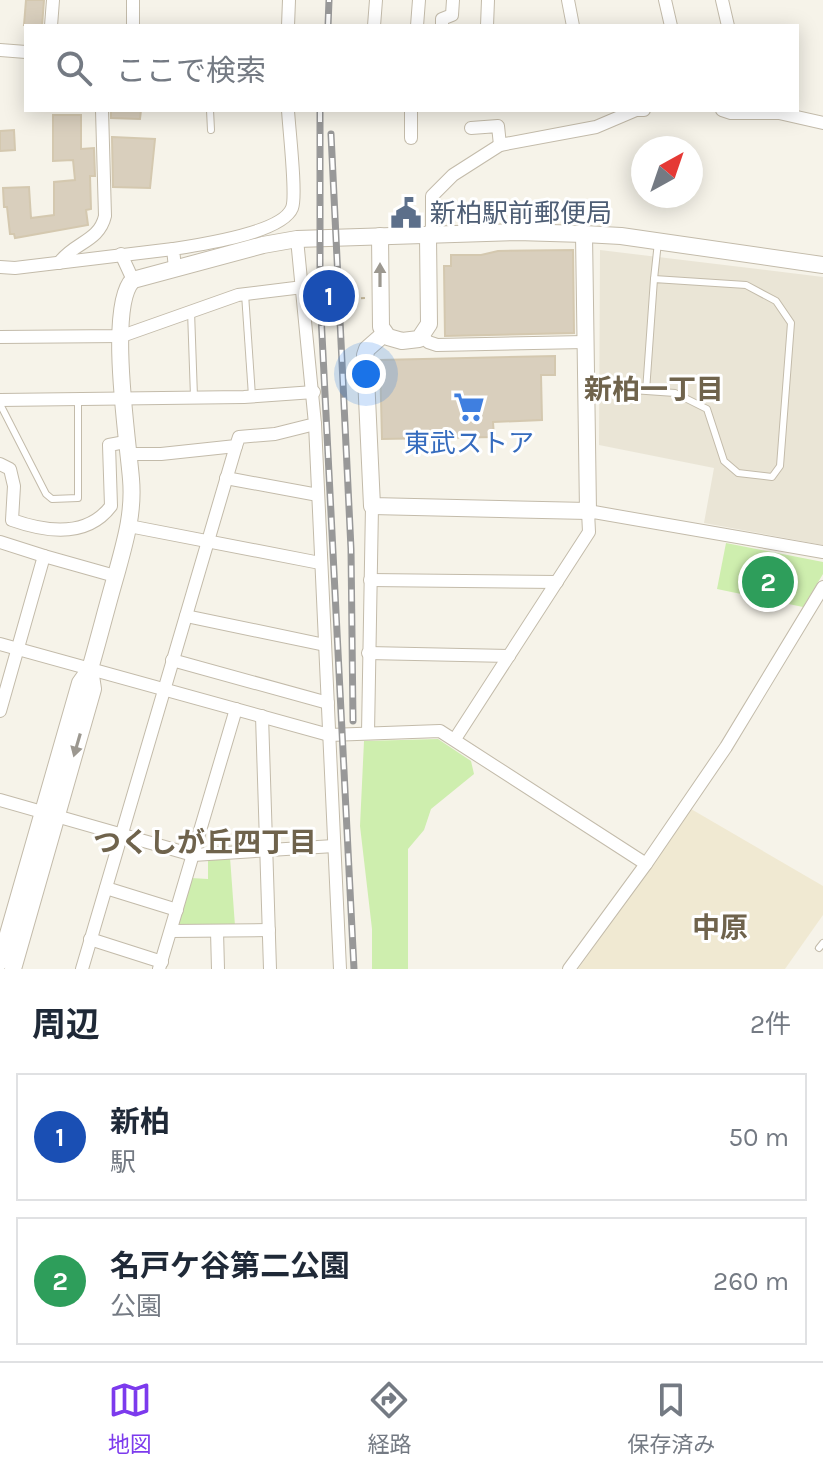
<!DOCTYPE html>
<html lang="ja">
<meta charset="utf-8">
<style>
:root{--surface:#fff;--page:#f6f6f7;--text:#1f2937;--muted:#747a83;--line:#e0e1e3;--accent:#7c3aed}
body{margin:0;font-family:Karla,"Noto Sans JP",sans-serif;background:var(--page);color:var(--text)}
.compass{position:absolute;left:631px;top:136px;width:72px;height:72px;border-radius:50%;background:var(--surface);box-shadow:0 4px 20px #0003;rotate:40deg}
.you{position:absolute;left:366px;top:374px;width:28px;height:28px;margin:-20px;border:6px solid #fff;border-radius:50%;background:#1a73e8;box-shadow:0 0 0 12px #1a73e833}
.badge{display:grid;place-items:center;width:52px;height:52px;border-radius:50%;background:var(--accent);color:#fff;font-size:26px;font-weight:700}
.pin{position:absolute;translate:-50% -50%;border:4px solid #fff;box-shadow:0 2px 8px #0006}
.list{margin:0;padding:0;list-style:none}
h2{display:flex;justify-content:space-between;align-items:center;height:104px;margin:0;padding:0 32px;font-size:34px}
h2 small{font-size:26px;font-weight:400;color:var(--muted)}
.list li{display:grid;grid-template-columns:52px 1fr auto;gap:24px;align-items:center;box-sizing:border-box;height:128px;margin:0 16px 16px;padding:0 16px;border:2px solid var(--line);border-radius:0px}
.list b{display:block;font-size:30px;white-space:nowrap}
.list p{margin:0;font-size:26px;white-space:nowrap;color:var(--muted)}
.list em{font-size:26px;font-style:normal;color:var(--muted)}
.icon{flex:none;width:44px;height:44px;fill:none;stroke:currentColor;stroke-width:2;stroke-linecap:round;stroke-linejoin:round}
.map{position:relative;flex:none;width:823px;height:969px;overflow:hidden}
.search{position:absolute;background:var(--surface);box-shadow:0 4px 20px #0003;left:24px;right:24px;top:24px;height:88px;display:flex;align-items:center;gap:20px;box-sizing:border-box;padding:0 28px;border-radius:0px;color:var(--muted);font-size:30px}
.sheet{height:392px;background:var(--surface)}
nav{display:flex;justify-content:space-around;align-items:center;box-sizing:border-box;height:112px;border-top:2px solid var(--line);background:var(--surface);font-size:22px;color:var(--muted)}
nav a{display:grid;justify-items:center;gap:4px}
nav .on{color:var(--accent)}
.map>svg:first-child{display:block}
.residential{fill:#eae5d6}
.education{fill:#f0e9d2}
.green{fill:#ceeeae}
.building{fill:#d9cfbd;stroke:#d4c8af;stroke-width:2}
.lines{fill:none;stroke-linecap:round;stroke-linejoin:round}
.service-casing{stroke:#c3bbaa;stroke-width:8}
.minor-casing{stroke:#c3bbaa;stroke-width:14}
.tertiary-casing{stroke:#c3bbaa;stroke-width:18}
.path{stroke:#c6b99a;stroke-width:2;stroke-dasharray:4 4;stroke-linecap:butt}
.service{stroke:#fff;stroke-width:6}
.minor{stroke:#fff;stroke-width:12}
.tertiary{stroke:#fff;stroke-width:16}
.rail-casing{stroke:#989898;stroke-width:7}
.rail{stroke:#fff;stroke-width:4;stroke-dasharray:12;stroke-linecap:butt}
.oneway{fill:#9c9890}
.labels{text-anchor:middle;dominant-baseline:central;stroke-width:6;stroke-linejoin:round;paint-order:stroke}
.service-label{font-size:26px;fill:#4e5e75;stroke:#fff;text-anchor:start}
.shop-label{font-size:26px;fill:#366cbe;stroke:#fff}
.neighbourhood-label{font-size:28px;font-weight:bold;fill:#6f634c;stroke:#fff}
</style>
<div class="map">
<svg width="823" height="969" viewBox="0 0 823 969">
<rect width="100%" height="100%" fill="#f6f3e9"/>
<!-- residential -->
<path class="residential" d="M600,250L823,277V545L704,523L714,468L599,445Z"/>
<!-- education -->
<path class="education" d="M691,809L823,886V915L785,969H578Z"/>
<!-- green -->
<g class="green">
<path d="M726,543L823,562V574L803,607L717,589Z"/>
<path d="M438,739L471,761L474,774L431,809L424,830L408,849V969H372V929L360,826L364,741Z"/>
<path d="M230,857L235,926L180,928L177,924L191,878L208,879V859Z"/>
</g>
<!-- building -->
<g class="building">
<path d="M26,0H44L42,26L24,25Z"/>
<path d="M111,110H141L140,119L111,118Z"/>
<path d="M53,115H81V149L94,148L95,176H90L91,209L86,210L88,225L15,238L14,234H10L7,207H4L3,188L29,187L31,218L54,215V182L75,180L73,160L53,161Z"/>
<path d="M14,130L15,150L0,151V131Z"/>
<path d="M112,137L155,139L150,188L113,187Z"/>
<path d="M573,250L574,333L445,336L444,266H451V255H481L498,251Z"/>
<path d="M555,356V375H541L542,420L493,422L494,437L382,439L380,360Z"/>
</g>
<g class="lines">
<defs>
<g id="service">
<path d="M210,110L211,130"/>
<path d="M654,279L658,242"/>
<path d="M245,294L252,396"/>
<path d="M191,311L194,397"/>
<path d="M589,387L675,393L707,409L724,461L738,473L772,477L780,466L791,323L776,301L746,285L654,279L646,391"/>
<path d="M0,404L46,494L52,499L78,498V399"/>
<path d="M819,948L823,943"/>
</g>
<g id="minor">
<path d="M133,0V26"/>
<path d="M568,0L573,26"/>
<path d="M665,0L671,26"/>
<path d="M722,0L728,26"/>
<path d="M51,26L53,0"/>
<path d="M288,26L289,0"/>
<path d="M374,26L376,0"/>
<path d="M417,26L419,0"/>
<path d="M442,26V19L452,15L453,0"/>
<path d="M487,26L488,0"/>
<path d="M0,50L26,52"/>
<path d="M411,110V138"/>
<path d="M722,110L731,113H779L823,123"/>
<path d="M471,128L498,126L500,145"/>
<path d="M428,236L432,227V196L453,175L500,145L596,127L636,110H644"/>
<path d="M121,254L133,280"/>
<path d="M59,263C74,242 99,242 105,216L102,110"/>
<path d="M0,267L15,268L173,249"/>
<path d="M175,268L173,249C199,245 282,233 292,208C297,196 289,129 288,110"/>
<path d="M423,336L428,342L437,345L585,342"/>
<path d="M0,337L122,336L238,295L303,287"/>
<path d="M0,400L244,397L314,392"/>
<path d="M315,424L340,969"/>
<path d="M127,454H161L236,446L239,437L275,434L315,424L297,239"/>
<path d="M0,464L10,469L14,486L12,520C46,532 87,538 111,506L109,445L125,442"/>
<path d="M226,478L318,495"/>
<path d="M129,526L320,563"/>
<path d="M0,542L44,556"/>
<path d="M370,580L557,582"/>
<path d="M186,616L325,645"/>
<path d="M0,644L329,735L440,731L646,864"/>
<path d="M368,653L509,656"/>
<path d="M172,660L328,703"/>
<path d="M0,711L44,556L115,576"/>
<path d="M262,716L270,969"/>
<path d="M368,733L372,506"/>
<path d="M455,739L589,532L588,511L823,552"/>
<path d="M0,800L193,855L334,846"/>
<path d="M106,888L177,910"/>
<path d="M171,931L269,930"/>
<path d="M217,931L218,969"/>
<path d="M90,939L162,962"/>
<path d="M82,969L236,446"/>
<path d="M159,969L236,709"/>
<path d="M569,969L646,864L726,747L823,587"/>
</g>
<g id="tertiary">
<path d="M380,236L381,327L388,337L402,341L419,339L429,324L428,236"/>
<path d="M384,334L367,349L365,355L372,506L588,511L584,234"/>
<path d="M0,962L80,683L90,669C99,638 107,606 116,575C125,542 134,513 131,479C128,441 107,305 133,280L263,245L297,239L517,232L584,234L621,236L823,265"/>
<path d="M13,969L93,689L90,669"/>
</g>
</defs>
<!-- service casing -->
<use href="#service" class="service-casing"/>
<!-- minor casing -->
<use href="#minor" class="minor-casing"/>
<!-- tertiary casing -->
<use href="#tertiary" class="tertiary-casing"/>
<!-- path -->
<path class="path" d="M313,300L367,298"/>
<!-- service -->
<use href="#service" class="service"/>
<!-- minor -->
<use href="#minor" class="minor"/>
<!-- tertiary -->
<use href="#tertiary" class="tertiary"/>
<defs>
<g id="rail">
<path d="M328,26L329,0"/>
<path d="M320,110V295L354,969"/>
<path d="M331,134L351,549L353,721"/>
</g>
</defs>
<!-- rail casing -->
<use href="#rail" class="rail-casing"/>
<!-- rail -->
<use href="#rail" class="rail"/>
</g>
<!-- one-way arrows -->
<defs><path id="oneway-solid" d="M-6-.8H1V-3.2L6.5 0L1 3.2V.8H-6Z" transform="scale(2)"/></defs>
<g class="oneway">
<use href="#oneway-solid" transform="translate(380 275) rotate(-90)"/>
<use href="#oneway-solid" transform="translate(77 745) rotate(106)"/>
</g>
<!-- icons -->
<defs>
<symbol id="civic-bare" viewBox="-9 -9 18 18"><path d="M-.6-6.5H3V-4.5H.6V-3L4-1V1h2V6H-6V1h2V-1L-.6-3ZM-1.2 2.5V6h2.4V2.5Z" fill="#5c6f8a" stroke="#fff" stroke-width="2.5" paint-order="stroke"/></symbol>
<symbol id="supermarket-bare" viewBox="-9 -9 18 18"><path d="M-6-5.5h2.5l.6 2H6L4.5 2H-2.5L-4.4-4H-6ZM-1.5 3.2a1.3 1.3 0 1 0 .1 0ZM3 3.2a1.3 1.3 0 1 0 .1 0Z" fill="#3f7fe0" stroke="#fff" stroke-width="2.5" paint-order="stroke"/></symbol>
</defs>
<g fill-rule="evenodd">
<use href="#civic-bare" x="384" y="191" width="44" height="44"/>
<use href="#supermarket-bare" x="447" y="385" width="44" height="44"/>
</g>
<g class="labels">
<!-- service labels -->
<g class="service-label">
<text x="430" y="213">新柏駅前郵便局</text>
</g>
<!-- shop labels -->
<g class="shop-label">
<text x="469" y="443">東武ストア</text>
</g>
<!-- neighbourhood labels -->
<g class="neighbourhood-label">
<text x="654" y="389">新柏一丁目</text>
<text x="205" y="842">つくしが丘四丁目</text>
<text x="720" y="927">中原</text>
</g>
</g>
</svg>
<svg class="compass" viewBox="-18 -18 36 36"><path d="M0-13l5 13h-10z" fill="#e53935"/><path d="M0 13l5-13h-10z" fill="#747a83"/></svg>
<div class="you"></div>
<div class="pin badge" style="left:329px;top:296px;background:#1a4fb4">1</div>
<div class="pin badge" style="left:768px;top:582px;background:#2e9e5b">2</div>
<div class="search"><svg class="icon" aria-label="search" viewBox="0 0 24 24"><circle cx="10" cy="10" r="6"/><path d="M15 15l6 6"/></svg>ここで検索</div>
</div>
<section class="sheet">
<h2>周辺<small>2件</small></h2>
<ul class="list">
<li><span class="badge" style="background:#1a4fb4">1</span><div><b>新柏</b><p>駅</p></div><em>50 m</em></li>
<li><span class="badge" style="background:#2e9e5b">2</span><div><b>名戸ケ谷第二公園</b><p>公園</p></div><em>260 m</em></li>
</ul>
</section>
<nav>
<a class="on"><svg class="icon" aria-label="map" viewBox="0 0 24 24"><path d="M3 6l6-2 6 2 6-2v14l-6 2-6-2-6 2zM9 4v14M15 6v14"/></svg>地図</a>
<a><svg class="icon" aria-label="directions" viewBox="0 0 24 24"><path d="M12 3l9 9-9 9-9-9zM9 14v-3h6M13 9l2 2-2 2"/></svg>経路</a>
<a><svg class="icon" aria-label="saved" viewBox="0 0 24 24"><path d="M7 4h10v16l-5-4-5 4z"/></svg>保存済み</a>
</nav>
